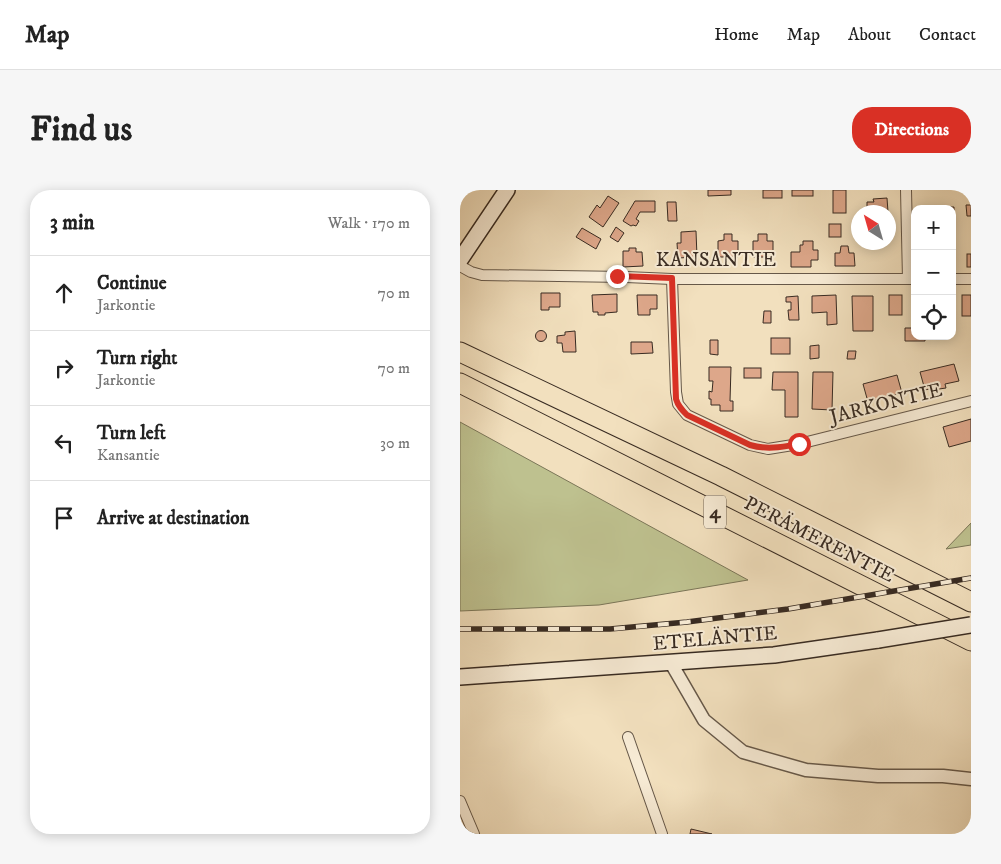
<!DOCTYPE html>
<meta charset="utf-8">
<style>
:root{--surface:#fff;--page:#f6f6f6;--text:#222;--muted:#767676;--line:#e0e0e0;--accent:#d93025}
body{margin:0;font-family:"IM FELL DW Pica",serif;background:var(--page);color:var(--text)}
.controls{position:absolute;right:15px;top:15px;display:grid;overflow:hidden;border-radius:10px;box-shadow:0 2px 12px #0003}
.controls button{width:45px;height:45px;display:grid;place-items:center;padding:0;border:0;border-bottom:1px solid var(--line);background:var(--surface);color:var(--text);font:25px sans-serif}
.compass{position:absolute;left:391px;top:15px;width:45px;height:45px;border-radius:50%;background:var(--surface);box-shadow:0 2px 12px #0003;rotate:323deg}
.stop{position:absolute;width:15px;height:15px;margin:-11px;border:4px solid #d93025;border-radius:50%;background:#fff}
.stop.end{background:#d93025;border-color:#fff;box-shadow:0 1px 5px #0008}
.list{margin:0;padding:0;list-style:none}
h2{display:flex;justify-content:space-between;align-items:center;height:65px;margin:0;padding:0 20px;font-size:21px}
h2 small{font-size:16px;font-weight:400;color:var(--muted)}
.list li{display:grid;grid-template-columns:32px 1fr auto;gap:15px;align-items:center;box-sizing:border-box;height:75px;padding:0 20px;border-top:1px solid var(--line)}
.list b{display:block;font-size:19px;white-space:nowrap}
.list p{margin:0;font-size:16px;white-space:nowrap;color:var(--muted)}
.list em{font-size:16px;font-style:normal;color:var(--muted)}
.icon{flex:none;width:28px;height:28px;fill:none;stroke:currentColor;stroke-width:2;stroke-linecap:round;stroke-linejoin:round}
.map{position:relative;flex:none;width:511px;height:644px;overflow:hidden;border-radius:20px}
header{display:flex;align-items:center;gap:30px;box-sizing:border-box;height:70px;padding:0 25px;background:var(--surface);border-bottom:1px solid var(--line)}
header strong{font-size:24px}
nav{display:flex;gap:28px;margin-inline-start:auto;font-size:18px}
.intro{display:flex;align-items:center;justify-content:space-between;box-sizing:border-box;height:120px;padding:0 30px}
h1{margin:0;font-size:35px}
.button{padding:12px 22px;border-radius:20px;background:var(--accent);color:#fff;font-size:18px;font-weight:700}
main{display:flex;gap:30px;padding:0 30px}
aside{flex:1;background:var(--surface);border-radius:20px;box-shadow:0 2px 12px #0003}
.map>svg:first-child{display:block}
.green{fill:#bec18f;stroke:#7b7658}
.building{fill:#dda78a;stroke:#382b22}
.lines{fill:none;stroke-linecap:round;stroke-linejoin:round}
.minor-casing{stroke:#665849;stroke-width:12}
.tertiary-casing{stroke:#665849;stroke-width:15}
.secondary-casing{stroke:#382b22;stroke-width:18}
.motorway-casing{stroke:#382b22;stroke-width:21}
.minor{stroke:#f7ebd5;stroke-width:10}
.tertiary{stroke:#f7ebd5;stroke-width:12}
.secondary{stroke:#f7ebd5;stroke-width:15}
.motorway{stroke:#f2e0be;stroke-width:19}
.rail-casing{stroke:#382b22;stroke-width:5.5}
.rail{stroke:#f7ebd5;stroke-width:4;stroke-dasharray:11;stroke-linecap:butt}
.secondary-bridge-casing{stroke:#382b22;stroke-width:18;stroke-linecap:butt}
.secondary-bridge{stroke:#f7ebd5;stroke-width:15}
.route{stroke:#d93025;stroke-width:6}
.labels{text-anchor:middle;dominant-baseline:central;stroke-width:4;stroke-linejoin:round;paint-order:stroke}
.shield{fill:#f7ebd5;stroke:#716558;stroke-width:1}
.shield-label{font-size:19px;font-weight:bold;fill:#382b22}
.street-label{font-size:20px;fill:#382b22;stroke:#f7ebd5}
</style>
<header>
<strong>Map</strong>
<nav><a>Home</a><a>Map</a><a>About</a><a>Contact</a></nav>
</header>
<div class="intro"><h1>Find us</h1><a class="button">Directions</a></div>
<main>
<aside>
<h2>3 min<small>Walk · 170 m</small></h2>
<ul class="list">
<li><svg class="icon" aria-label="ahead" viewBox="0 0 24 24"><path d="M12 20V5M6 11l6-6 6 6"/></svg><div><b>Continue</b><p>Jarkontie</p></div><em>70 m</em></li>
<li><svg class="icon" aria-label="right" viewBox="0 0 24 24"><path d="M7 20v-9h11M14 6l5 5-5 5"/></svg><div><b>Turn right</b><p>Jarkontie</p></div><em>70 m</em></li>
<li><svg class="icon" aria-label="left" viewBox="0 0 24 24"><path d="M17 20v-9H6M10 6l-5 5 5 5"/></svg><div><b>Turn left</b><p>Kansantie</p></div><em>30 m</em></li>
<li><svg class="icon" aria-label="arrive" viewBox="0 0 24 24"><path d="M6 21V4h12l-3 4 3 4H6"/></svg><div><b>Arrive at destination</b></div></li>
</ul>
</aside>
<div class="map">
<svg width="511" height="644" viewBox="0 0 511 644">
<rect width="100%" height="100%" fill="#f2e0be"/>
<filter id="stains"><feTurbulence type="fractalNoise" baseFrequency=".004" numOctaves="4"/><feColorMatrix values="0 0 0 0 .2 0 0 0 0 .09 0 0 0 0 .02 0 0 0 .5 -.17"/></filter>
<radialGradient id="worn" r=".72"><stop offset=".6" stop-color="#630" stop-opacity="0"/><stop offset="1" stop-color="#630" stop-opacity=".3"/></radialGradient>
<!-- green -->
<g class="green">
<path d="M0,232L288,390L139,415L0,421Z"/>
<path d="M511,333V355L486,359Z"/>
</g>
<!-- building -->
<g class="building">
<path d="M0,0H6L2,7L0,6Z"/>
<path d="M248,0H271V5L248,6Z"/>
<rect x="303" y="0" width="19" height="8"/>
<rect x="332" y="0" width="21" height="6"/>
<rect x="373" y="0" width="13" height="23"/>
<path d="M148,6L159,13L143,37L129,27L137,15L140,18Z"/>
<path d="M427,8L428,22H407V12H414L413,9Z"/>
<path d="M175,11H195V22H180L176,29L179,31L176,36L173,35L171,36L163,31Z"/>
<path d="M207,12H216L217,31H208Z"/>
<path d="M506,15H511V26H507Z"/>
<path d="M483,17H494V41H492V19H483Z"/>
<rect x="369" y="34" width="12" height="13"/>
<path d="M156,37L164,43L158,52L150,47Z"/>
<path d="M122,38L141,49L136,59L116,47Z"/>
<path d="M236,41L237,67L218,68L217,53H221V42Z"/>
<path d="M264,44H272V51H278V67H258V51L264,50Z"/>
<path d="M298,44H307V51H313V67H293V51H298Z"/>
<path d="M343,51H353V60H358V70H351V77H331V62H340V55H343Z"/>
<path d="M381,56H388L389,63H394L395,76H375V63H380Z"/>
<path d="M169,58H176V62H182L183,76L163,77V61H169Z"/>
<rect x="507" y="64" width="4" height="13"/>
<path d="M81,103H100V117H89V120H81Z"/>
<path d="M157,104V122L145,123V125H138V122H133L132,105Z"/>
<path d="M177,105H197V119H190V125H178Z"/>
<path d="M376,105L377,134L367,135V122L352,123V106Z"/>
<rect x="429" y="105" width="13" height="20"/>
<rect x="452" y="105" width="3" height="19"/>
<rect x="502" y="105" width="9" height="21"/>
<path d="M338,106L339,130H329L328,120H331V112H326V107Z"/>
<path d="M392,106H413V141H393Z"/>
<path d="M304,121H311V133H303Z"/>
<path d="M445,138H455V146H465V151H445Z"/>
<circle cx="81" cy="146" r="5.5"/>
<path d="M115,141L116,162H103L102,153H97V146L105,145V142Z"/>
<rect x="311" y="148" width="19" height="16"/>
<path d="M250,150H258V165L250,164Z"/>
<path d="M171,152H192L193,163L171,164Z"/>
<path d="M359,155V168L350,169V156Z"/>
<path d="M388,161H396L395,169H387Z"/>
<path d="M494,174L499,191L485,194L486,198L479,199L478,197L465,200L460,182Z"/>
<path d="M249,177H271L270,211H273V221H260V215H251V209H249V201L252,202L253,191H249Z"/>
<rect x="284" y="178" width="17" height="10"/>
<path d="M313,182H338V227H325V200H312Z"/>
<path d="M353,182H373L372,220L352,219Z"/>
<path d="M437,185L442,203L408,212L403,194Z"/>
<path d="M511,229V251L489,257L483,237Z"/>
<path d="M231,639L252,644H230Z"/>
</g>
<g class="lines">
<defs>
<g id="minor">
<path d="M446,0L448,89"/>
<path d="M0,76L11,82L22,85L166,87L212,89H455"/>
<path d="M212,89L216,202L218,214L227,225L290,255L308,259L339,254L511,211"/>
<path d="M492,89H511"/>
<path d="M168,547L202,644"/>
<path d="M0,611L14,644"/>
</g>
<path id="tertiary" d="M211,473L244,530L283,562L346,580L418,586H483L511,589"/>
<g id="secondary">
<path d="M0,70L47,0"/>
<path d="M0,487L314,465L418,450"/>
</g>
<g id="motorway">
<path d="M0,162L261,286L511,412"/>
<path d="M0,193L511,451"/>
</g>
</defs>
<!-- minor casing -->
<use href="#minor" class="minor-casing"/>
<!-- tertiary casing -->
<use href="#tertiary" class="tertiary-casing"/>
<!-- secondary casing -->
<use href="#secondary" class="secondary-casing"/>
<!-- motorway casing -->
<use href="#motorway" class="motorway-casing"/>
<!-- minor -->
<use href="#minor" class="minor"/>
<!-- tertiary -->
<use href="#tertiary" class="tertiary"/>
<!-- secondary -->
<use href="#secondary" class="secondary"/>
<!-- motorway -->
<use href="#motorway" class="motorway"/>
<defs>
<path id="rail" d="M0,439H150L227,432L328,419L511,388"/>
</defs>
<!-- rail casing -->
<use href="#rail" class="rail-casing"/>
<!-- rail -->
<use href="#rail" class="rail"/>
<defs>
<path id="secondary-bridge" d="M418,450L511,435"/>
</defs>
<!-- secondary-bridge casing -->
<use href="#secondary-bridge" class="secondary-bridge-casing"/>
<!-- secondary-bridge -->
<use href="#secondary-bridge" class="secondary-bridge"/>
</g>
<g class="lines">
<!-- route -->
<path class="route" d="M157,86L212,88L216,209C218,216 222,220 227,225L290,255C307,260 322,257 339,254"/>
</g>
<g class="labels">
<!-- shield labels -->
<rect class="shield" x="244" y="305.5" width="22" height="33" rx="4"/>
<g class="shield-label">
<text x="255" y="322">4</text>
</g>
<!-- street labels -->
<g class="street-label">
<text x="256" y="70">KANSANTIE</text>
<text transform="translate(426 214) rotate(-14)">JARKONTIE</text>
<text transform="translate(359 350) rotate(27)">PERÄMERENTIE</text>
<text transform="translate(255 449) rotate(-5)">ETELÄNTIE</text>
</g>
</g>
<rect width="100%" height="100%" filter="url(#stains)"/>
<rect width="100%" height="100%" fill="url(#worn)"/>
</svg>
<div class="controls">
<button>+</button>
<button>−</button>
<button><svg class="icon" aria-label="locate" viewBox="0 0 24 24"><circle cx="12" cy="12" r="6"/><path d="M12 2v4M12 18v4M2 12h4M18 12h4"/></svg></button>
</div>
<svg class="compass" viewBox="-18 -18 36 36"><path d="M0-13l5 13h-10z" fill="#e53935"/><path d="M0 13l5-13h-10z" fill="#767676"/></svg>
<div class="stop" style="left:339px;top:254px"></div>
<div class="stop end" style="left:157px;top:86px"></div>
</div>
</main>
